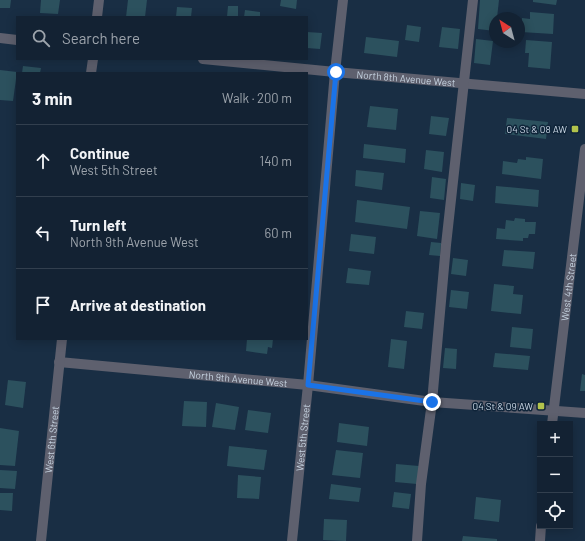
<!DOCTYPE html>
<meta charset="utf-8">
<style>
:root{--surface:#132233;--page:#1c2a3b;--text:#f1f3f6;--muted:#9da4ac;--line:#323f4e}
body{margin:0;font-family:Barlow,sans-serif;background:var(--page);color:var(--text)}
.controls{position:absolute;right:12px;bottom:12px;display:grid;overflow:hidden;border-radius:0px;box-shadow:0 2px 10px #0003}
.controls button{width:36px;height:36px;display:grid;place-items:center;padding:0;border:0;border-bottom:1px solid var(--line);background:var(--surface);color:var(--text);font:20px sans-serif}
.compass{position:absolute;left:489px;top:12px;width:36px;height:36px;border-radius:50%;background:var(--surface);box-shadow:0 2px 10px #0003;rotate:324deg}
.stop{position:absolute;width:12px;height:12px;margin:-9px;border:3px solid #1a73e8;border-radius:50%;background:#fff}
.stop.end{background:#1a73e8;border-color:#fff;box-shadow:0 1px 4px #0008}
.list{margin:0;padding:0;list-style:none}
h2{display:flex;justify-content:space-between;align-items:center;height:52px;margin:0;padding:0 16px;font-size:17px}
h2 small{font-size:13px;font-weight:400;color:var(--muted)}
.list li{display:grid;grid-template-columns:26px 1fr auto;gap:12px;align-items:center;box-sizing:border-box;height:72px;padding:0 16px;border-top:1px solid var(--line)}
.list b{display:block;font-size:15px;white-space:nowrap}
.list p{margin:0;font-size:13px;white-space:nowrap;color:var(--muted)}
.list em{font-size:13px;font-style:normal;color:var(--muted)}
.icon{flex:none;width:22px;height:22px;fill:none;stroke:currentColor;stroke-width:2;stroke-linecap:round;stroke-linejoin:round}
.map{position:relative;flex:none;width:585px;height:541px;overflow:hidden}
.search{position:absolute;background:var(--surface);box-shadow:0 2px 10px #0003;left:16px;top:16px;width:292px;height:44px;display:flex;align-items:center;gap:10px;box-sizing:border-box;padding:0 14px;border-radius:0px;color:var(--muted);font-size:15px}
.panel{position:absolute;background:var(--surface);box-shadow:0 2px 10px #0003;left:16px;top:72px;width:292px;height:268px;border-radius:0px}
.map>svg:first-child{display:block}
.building{fill:#2c515e}
.lines{fill:none;stroke-linecap:round;stroke-linejoin:round}
.minor{stroke:#5e606e;stroke-width:10}
.route{stroke:#1a73e8;stroke-width:5}
.poi-dot{fill:#b2c34c;stroke:#0f2439;stroke-width:1.5}
.labels{text-anchor:middle;dominant-baseline:central;stroke-width:3;stroke-linejoin:round;paint-order:stroke}
.street-label{font-size:10px;fill:#c6d3e1;stroke:#0f2439}
.poi-label{font-size:10px;fill:#c6d3e1;stroke:#0f2439;text-anchor:end}
</style>
<div class="map">
<svg width="585" height="541" viewBox="0 0 585 541">
<rect width="100%" height="100%" fill="#192e44"/>
<!-- building -->
<g class="building">
<path d="M0,0H11L10,8H0Z"/>
<path d="M41,0H60L58,14L40,13Z"/>
<path d="M128,0H147L145,17H126Z"/>
<path d="M281,0H297L296,9L280,6Z"/>
<path d="M480,0H499L497,18H495V31L478,29Z"/>
<path d="M533,0H557L556,5L533,2Z"/>
<path d="M228,6H238V17H227Z"/>
<path d="M177,7L192,8L191,17H176Z"/>
<path d="M245,10L260,12V17H244Z"/>
<path d="M530,12L554,14L553,34L521,32L522,18L530,19Z"/>
<path d="M407,25L421,27L419,42L405,40Z"/>
<path d="M442,27L460,29L458,49L439,47Z"/>
<path d="M307,32L322,33L320,49L307,48Z"/>
<path d="M366,37L399,41L397,57L364,53Z"/>
<path d="M476,39L493,41L490,65L474,63Z"/>
<path d="M526,40L552,42L550,69L528,67L529,53H525Z"/>
<path d="M23,66L41,68L40,73H22Z"/>
<path d="M0,70L17,72L13,101L0,100Z"/>
<path d="M370,106L398,109L396,130L367,127Z"/>
<path d="M431,116L449,118L446,136L429,134Z"/>
<path d="M507,118L548,122L546,139L505,134Z"/>
<path d="M364,144L406,149L405,163L363,158Z"/>
<path d="M426,150L444,152L442,172L424,169Z"/>
<path d="M526,157L543,159L541,179L502,174L503,161L517,163L518,159L526,160Z"/>
<path d="M356,170L384,173L382,190L355,186Z"/>
<path d="M432,177L446,179L444,200L430,198Z"/>
<path d="M461,183L475,185L473,201L460,199Z"/>
<path d="M496,186L539,190L538,207L495,203Z"/>
<path d="M357,200L410,207L407,229L355,222Z"/>
<path d="M420,211L440,213L437,239L417,236Z"/>
<path d="M515,218L525,219V222H536L535,234H529L528,238H523V241L496,239L497,228L505,229L506,220L514,221Z"/>
<path d="M351,234L376,237L374,254L349,251Z"/>
<path d="M431,242L441,243L440,256L429,255Z"/>
<path d="M504,250L535,252L533,269L502,266Z"/>
<path d="M453,258L468,260L466,276L451,274Z"/>
<path d="M348,268L371,271L369,285L346,283Z"/>
<path d="M494,284L514,286L513,294L523,295L521,314L491,311Z"/>
<path d="M451,290L469,292L467,309L449,307Z"/>
<path d="M406,311L424,313L422,329L404,327Z"/>
<path d="M512,327L533,329L531,349L510,347Z"/>
<path d="M247,339H273L272,348L268,347L267,354L246,351Z"/>
<path d="M391,339L407,341L404,369L388,367Z"/>
<path d="M445,348L457,349L456,369L443,368Z"/>
<path d="M495,353L530,356L528,370L493,367Z"/>
<path d="M582,374L585,375V391H580Z"/>
<path d="M8,380L26,382L23,408L5,405Z"/>
<path d="M184,401L207,402L206,427L182,426Z"/>
<path d="M216,403L239,407L235,430L212,427Z"/>
<path d="M248,410L271,413L268,433L245,430Z"/>
<path d="M339,423L369,427L367,446L337,442Z"/>
<path d="M0,428L19,431L15,466L0,465Z"/>
<path d="M229,446L267,450L264,470L227,466Z"/>
<path d="M336,450L363,453L360,478L332,475Z"/>
<path d="M396,464L419,466L417,484L395,482Z"/>
<path d="M0,470L17,471L15,489L0,488Z"/>
<path d="M238,475L261,477L259,499L237,498Z"/>
<path d="M331,484L361,488L359,502L329,499Z"/>
<path d="M394,492L411,494L409,509L392,507Z"/>
<path d="M0,493H13L12,511L0,510Z"/>
<path d="M476,497L501,500L499,522L474,519Z"/>
<path d="M324,519L347,520L346,541L323,540Z"/>
<path d="M463,536L497,539V541H462Z"/>
</g>
<g class="lines">
<!-- minor -->
<g class="minor">
<path d="M97,17L99,0"/>
<path d="M0,38L17,40"/>
<path id="s1" d="M203,59L335,72L585,94"/>
<path d="M91,73L93,59"/>
<path id="s2" d="M59,362L308,385L432,402L585,413"/>
<path id="s3" d="M552,424L585,149"/>
<path id="s4" d="M41,541L62,339"/>
<path id="s5" d="M292,541L308,385L335,72L343,0"/>
<path d="M417,541L421,484L432,402L446,245L473,0"/>
<path d="M540,541L541,526"/>
</g>
</g>
<g class="lines">
<!-- route -->
<path class="route" d="M336,72L308,385L432,402"/>
</g>
<!-- markers -->
<g class="poi-dot">
<rect x="571" y="125" width="8" height="8" rx="2"/>
<rect x="537" y="402" width="8" height="8" rx="2"/>
</g>
<g class="labels">
<!-- street labels -->
<g class="street-label">
<text stroke="none"><textPath href="#s1" startOffset="204">North 8th Avenue West</textPath></text>
<text stroke="none"><textPath href="#s3" startOffset="138">West 4th Street</textPath></text>
<text stroke="none"><textPath href="#s2" startOffset="180">North 9th Avenue West</textPath></text>
<text stroke="none"><textPath href="#s5" startOffset="104">West 5th Street</textPath></text>
<text stroke="none"><textPath href="#s4" startOffset="102">West 6th Street</textPath></text>
</g>
<!-- poi labels -->
<g class="poi-label">
<text x="567" y="129">04 St &amp; 08 AW</text>
<text x="533" y="406">04 St &amp; 09 AW</text>
</g>
</g>
</svg>
<div class="controls">
<button>+</button>
<button>−</button>
<button><svg class="icon" aria-label="locate" viewBox="0 0 24 24"><circle cx="12" cy="12" r="6"/><path d="M12 2v4M12 18v4M2 12h4M18 12h4"/></svg></button>
</div>
<svg class="compass" viewBox="-18 -18 36 36"><path d="M0-13l5 13h-10z" fill="#e53935"/><path d="M0 13l5-13h-10z" fill="#9da4ac"/></svg>
<div class="stop" style="left:336px;top:72px"></div>
<div class="stop end" style="left:432px;top:402px"></div>
<div class="search"><svg class="icon" aria-label="search" viewBox="0 0 24 24"><circle cx="10" cy="10" r="6"/><path d="M15 15l6 6"/></svg>Search here</div>
<section class="panel">
<h2>3 min<small>Walk · 200 m</small></h2>
<ul class="list">
<li><svg class="icon" aria-label="ahead" viewBox="0 0 24 24"><path d="M12 20V5M6 11l6-6 6 6"/></svg><div><b>Continue</b><p>West 5th Street</p></div><em>140 m</em></li>
<li><svg class="icon" aria-label="left" viewBox="0 0 24 24"><path d="M17 20v-9H6M10 6l-5 5 5 5"/></svg><div><b>Turn left</b><p>North 9th Avenue West</p></div><em>60 m</em></li>
<li><svg class="icon" aria-label="arrive" viewBox="0 0 24 24"><path d="M6 21V4h12l-3 4 3 4H6"/></svg><div><b>Arrive at destination</b></div></li>
</ul>
</section>
</div>
